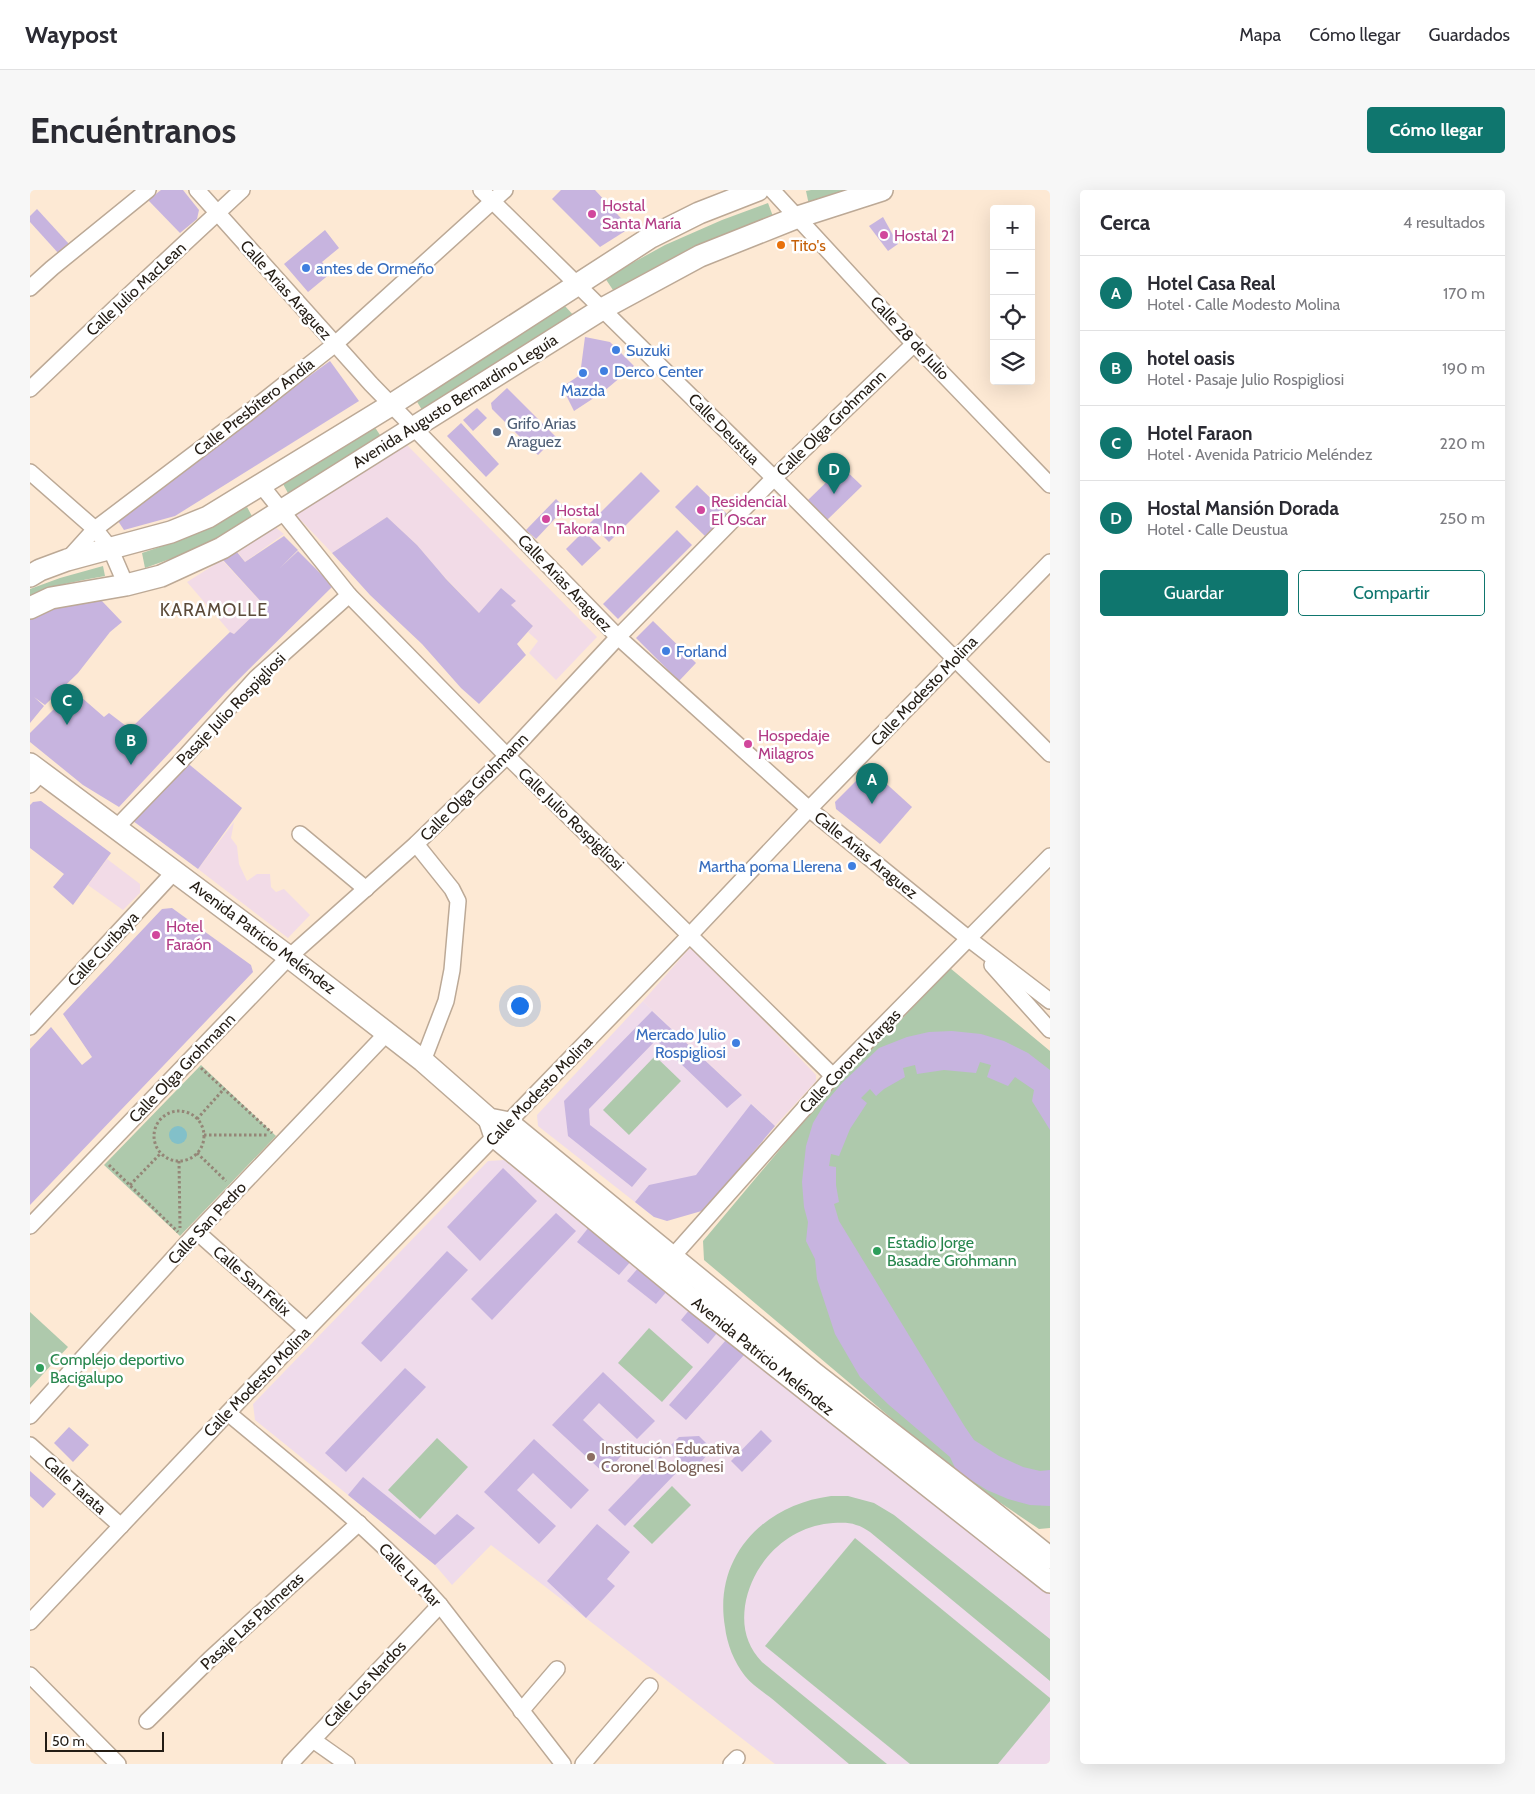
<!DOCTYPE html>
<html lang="es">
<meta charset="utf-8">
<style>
:root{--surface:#fff;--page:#f7f7f7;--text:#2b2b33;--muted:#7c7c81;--line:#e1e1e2;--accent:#0f766e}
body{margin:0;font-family:Cabin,sans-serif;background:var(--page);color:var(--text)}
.controls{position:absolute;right:15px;top:15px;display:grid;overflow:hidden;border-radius:5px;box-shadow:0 5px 20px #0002}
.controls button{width:45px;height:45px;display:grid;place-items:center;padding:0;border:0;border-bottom:1px solid var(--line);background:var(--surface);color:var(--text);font:25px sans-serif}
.scale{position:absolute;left:15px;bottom:12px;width:119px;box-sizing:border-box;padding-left:5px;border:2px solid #231c14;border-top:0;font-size:14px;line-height:18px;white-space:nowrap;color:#231c14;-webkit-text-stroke:4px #fff;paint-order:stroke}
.you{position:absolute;left:489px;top:815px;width:18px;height:18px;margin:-12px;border:4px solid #fff;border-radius:50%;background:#1a73e8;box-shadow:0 0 0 8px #1a73e833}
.badge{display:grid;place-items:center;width:32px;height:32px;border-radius:50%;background:var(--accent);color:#fff;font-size:16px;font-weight:700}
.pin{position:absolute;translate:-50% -41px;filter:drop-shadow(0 1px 2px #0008)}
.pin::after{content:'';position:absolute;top:26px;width:18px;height:15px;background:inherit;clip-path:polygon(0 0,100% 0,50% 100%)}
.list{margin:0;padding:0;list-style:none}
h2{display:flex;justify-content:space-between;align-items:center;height:65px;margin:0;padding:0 20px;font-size:21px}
h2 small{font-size:16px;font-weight:400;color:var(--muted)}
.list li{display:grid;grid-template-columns:32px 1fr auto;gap:15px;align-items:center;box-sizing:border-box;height:75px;padding:0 20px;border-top:1px solid var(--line)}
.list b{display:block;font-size:19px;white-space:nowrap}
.list p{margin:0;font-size:16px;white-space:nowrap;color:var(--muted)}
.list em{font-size:16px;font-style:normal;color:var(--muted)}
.actions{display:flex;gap:10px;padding:15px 20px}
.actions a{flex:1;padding:11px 0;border:1px solid var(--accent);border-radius:5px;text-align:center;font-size:18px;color:var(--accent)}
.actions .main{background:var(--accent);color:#fff}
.icon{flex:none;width:28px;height:28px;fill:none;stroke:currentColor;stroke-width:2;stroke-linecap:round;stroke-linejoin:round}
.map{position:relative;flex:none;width:1020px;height:1574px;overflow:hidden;border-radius:5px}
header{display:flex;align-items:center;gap:30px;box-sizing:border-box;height:70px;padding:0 25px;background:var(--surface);border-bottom:1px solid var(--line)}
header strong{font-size:24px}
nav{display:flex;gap:28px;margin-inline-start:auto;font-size:18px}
.intro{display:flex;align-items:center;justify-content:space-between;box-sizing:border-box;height:120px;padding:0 30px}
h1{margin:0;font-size:35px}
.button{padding:12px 22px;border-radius:5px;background:var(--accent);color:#fff;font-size:18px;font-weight:700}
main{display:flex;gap:30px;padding:0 30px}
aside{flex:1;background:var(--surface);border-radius:5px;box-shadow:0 5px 20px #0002}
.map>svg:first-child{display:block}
.commercial{fill:#f2dbe7}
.education{fill:#efdbeb}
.green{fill:#aec9ac}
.water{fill:#82c0c9}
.building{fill:#c7b4df}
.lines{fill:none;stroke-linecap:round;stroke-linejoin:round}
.street-casing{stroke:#bca996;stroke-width:18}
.secondary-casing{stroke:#bca996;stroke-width:24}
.path{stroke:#948677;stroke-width:3;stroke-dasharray:2.5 2.5;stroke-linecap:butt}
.street{stroke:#fff;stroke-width:15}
.secondary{stroke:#fff;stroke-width:21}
.hotel-dot{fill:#d1479c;stroke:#fff;stroke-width:2}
.food-dot{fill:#e8710a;stroke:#fff;stroke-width:2}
.shop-dot{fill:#3f7fe0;stroke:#fff;stroke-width:2}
.service-dot{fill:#5c6f8a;stroke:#fff;stroke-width:2}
.leisure-dot{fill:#2e9e5b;stroke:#fff;stroke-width:2}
.education-dot{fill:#8d6e63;stroke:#fff;stroke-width:2}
.labels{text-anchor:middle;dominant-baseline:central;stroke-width:5;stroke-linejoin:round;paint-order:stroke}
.hotel-label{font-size:16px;fill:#b23c85;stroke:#fff;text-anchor:start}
.food-label{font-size:16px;fill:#c56008;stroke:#fff;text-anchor:start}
.shop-label{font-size:16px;fill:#366cbe;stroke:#fff;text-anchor:start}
.street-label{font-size:16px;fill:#231c14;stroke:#fff}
.service-label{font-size:16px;fill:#4e5e75;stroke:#fff;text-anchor:start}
.leisure-label{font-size:16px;fill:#27864d;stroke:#fff;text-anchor:start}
.education-label{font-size:16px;fill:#785e54;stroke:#fff;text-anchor:start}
.neighbourhood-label{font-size:18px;letter-spacing:1px;fill:#5b4b39;stroke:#fff}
</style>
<header>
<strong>Waypost</strong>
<nav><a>Mapa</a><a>Cómo llegar</a><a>Guardados</a></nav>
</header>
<div class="intro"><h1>Encuéntranos</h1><a class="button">Cómo llegar</a></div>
<main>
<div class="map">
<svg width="1020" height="1574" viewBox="0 0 1020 1574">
<rect width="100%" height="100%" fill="#fde9d4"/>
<!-- commercial -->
<g class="commercial">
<path d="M377,255L567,447L526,490L499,463L508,451L498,442L503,436L481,415L485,411L449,423L408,380L387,355L357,327L302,363L265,324Z"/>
<path d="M245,337L254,344L215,372L208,362Z"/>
<path d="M192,370L234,415L204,444L200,442L157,392Z"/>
<path d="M204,632L201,648L207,656L209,674L217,691L227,684H240L241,697L246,702L254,699L280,725L258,748L168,679Z"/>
<path d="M77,669L110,694V703L93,720L58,695Z"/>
<path d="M659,759H665L786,885V891L745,936L613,811Z"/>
</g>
<!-- education -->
<g class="education">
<path d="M613,811L745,936L675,1020L624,1027L508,936L507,925Z"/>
<path d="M474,970L1020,1403V1574H745L461,1355L422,1395L405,1375L225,1230L223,1214L458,971Z"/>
</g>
<!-- green -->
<g class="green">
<path d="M781,0H828L779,15L776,1Z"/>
<path d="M738,13L744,29L697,44L657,60L583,100L575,88L635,55L692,30Z"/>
<path d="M534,115L546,128L392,220L386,210Z"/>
<path d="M344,236L352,248L259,305L252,292Z"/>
<path d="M217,317L223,328L165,360L115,378L112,363L156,348Z"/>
<path d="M73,376L75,386C50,391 23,394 0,407V399L30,388Z"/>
<path d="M920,778L1020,861V1338L1009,1339L925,1282L674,1070L673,1051L809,889L867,834Z"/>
<path d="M625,866L651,891L599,945L573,920Z"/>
<path d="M171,875L246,946L150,1046L74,975Z"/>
<path d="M0,1122L38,1157L0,1198Z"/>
<path d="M619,1138L663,1177L632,1212L588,1173Z"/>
<path d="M407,1248L438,1277L390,1329L358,1300Z"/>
<path d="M642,1296L661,1315L622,1354L603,1336Z"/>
<path d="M801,1306H818L844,1313L864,1325L1020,1449V1491L840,1342C835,1339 831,1336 826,1335C819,1332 810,1333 803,1333C758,1336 722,1372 715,1416C712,1438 717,1456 732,1472L857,1574H819C795,1554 771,1533 747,1513C737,1504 723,1496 715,1486C704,1472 697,1454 695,1437C683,1367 733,1315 801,1306Z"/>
<path d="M825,1348L1020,1508V1511L968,1574H880L735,1456Z"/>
</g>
<!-- water -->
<circle class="water" cx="148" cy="945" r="9"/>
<!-- building -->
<g class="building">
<path d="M131,0H153L169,20L167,29L150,43L118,10Z"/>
<path d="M531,0H565L600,38L570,57L522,9Z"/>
<path d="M7,19L39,54L29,64L0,32V26Z"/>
<path d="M853,27L868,54L858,61L839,36Z"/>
<path d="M295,40L309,58L292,72L301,83L278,102L254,74Z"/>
<path d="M555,147L580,152L604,176L573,202L544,221L532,197L550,185Z"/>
<path d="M300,171L329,211L145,326L94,340L88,331L234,219Z"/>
<path d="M477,198L526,247L508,265L462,219L461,213Z"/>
<path d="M447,218L457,228L443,241L433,230Z"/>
<path d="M431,233L469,274L456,287L417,246Z"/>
<path d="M812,277L832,296L795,332L776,312Z"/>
<path d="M611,282L630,301L579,352L560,333Z"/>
<path d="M667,295L697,324L675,346L645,317Z"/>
<path d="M526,309L535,318L506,349L496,340Z"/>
<path d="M357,327L387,355L416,389L449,423L471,398L486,411L481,415L503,436L487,454L496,465L449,514L431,498L392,454L340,405L302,363Z"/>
<path d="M647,340L662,355L588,429L573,414Z"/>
<path d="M554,341L571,358L552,376L536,359Z"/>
<path d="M254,346L268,360L250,378L268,361L303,396L196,502L89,617L53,595L0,552V543L43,500L74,527L79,523L100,539L200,442L204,444L234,415L193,370L207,362L215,372Z"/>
<path d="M71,410L92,432L80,442L48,483L15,515L4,507L14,516L0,533V430L29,415Z"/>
<path d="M623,431L666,473L649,491L606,448Z"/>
<path d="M155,571L212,618L168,679L99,628Z"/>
<path d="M839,578L882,617L850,654L806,619L805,612Z"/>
<path d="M11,611L81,663L43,715L23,697L34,684L0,658V615L3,612Z"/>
<path d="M142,718L221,775L223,782L0,1015V859L21,837L52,875L62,867L33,824L132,719Z"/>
<path d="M622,821L712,905L697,918L626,850L559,919L560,935L617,979L602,997L538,946L534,911Z"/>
<path d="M922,841L951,844L974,851L998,863L1020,880V940L1002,911L1004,900L985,887L978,896L957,887L961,875L950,872L946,883L914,880L887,884L885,875L873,878L875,887L854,899L846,906L840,899L831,908L837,913L820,939L809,966L801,964L799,976L806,977V995L809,1012L804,1014L809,1031L935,1237L944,1250L969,1266L993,1277L1010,1281L1020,1280V1316L1000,1315L978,1309L957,1300L936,1287L926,1280L920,1267L859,1215L830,1187L805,1144L787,1089L785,1069L776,1051L778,1032L774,1017L772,992L776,956L783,933L795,913L813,892L849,858L877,847L899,842Z"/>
<path d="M721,914L745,936L675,1020L637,1031L624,1027L605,1012L619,995L666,985Z"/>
<path d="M473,978L507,1011L450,1071L417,1037Z"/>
<path d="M526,1023L546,1041L462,1130L441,1109Z"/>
<path d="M559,1037L601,1071L589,1085L547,1052Z"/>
<path d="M417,1061L438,1080L351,1172L331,1153Z"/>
<path d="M609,1077L638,1100L626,1114L597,1091Z"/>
<path d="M660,1119L687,1143L678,1154L651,1130Z"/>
<path d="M696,1150L714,1165L656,1230L639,1215Z"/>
<path d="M375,1178L396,1197L316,1282L295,1263Z"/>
<path d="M573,1182L625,1231L607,1249L569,1213L553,1230L591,1266L575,1284L522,1235Z"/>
<path d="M39,1237L59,1255L43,1272L24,1253Z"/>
<path d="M731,1240L742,1251L712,1282L701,1271Z"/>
<path d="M669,1246L682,1259L671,1272L654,1273L638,1258L649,1247Z"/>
<path d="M504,1249L559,1300L541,1319L503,1283L487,1300L526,1336L509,1354L454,1302Z"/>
<path d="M630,1266L647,1282L595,1336L578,1320Z"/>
<path d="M0,1281L26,1304L13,1318L0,1306Z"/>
<path d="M333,1287L405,1345L427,1324L445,1338L405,1375L318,1305Z"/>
<path d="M567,1334L600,1362L577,1389L585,1396L556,1428L517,1391Z"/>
</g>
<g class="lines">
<defs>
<g id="street">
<path d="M167,0L341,194L588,447L779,619L939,749L1020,811"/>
<path d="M451,0L744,288L1020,564"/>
<path d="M742,0L884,154L1020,295"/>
<path d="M0,98L22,78L118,0"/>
<path d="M0,199L85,118L212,0"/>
<path d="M0,282L65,339L80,358L96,395"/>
<path d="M231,295L319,405L477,566L803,886"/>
<path d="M37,370L65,339L218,223L304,155L475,0"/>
<path d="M0,595L12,582"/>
<path d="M86,638L150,572L226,488L319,405"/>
<path d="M270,644L336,699"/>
<path d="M386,654L422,699L428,711L422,780L416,811L393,871"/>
<path d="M962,775L1020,840"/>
<path d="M0,837L145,681"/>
<path d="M0,1036L259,767L386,654L477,566L588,447L744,288L884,154"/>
<path d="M167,1042L277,1140"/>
<path d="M636,1074L803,886L1020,666"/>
<path d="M198,1223C271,1284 347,1343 410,1415L533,1574"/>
<path d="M0,1226L167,1042L357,843"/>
<path d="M0,1255L91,1336"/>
<path d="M0,1432L265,1152L660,745L779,619L1020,372"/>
<path d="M0,1485L88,1574"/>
<path d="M491,1521L527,1479"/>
<path d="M117,1531L180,1469L329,1333"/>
<path d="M283,1550L317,1574"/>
<path d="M260,1574L410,1415"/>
<path d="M553,1574L620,1496"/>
<path d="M701,1574L707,1568"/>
</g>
<g id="secondary">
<path d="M0,386L10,380L37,370L141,342L178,327L361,215L621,47L669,23L728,0"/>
<path d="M0,418L21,408L96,395L131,386L192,358L572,119L670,66L768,27L852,0"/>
<path d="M0,574L259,767L393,871L459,929L479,933L785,1184L959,1319L1020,1368"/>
<path d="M459,929L465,947L670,1116L1020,1392"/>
</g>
</defs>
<!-- street casing -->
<use href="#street" class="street-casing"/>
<!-- secondary casing -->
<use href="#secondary" class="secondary-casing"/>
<!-- path -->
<g class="path">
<path d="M171,878L242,943"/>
<circle cx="149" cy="946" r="25"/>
<path d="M167,929L193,900"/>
<path d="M174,945H238"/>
<path d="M167,963L196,991"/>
<path d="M149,971L150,1038"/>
<path d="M79,975L148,1042"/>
<path d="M100,995L131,963"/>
</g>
<!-- street -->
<use href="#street" class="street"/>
<!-- secondary -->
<use href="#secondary" class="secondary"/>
</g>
<!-- markers -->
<g class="hotel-dot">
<circle cx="562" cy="24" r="5"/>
<circle cx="854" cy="45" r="5"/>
<circle cx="671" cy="320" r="5"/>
<circle cx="516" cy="329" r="5"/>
<circle cx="718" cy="554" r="5"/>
<circle cx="126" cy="745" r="5"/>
</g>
<circle class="food-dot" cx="751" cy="55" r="5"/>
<g class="shop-dot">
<circle cx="276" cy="78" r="5"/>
<circle cx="586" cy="160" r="5"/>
<circle cx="574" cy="181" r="5"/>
<circle cx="553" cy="183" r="5"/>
<circle cx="636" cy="461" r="5"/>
<circle cx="822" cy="676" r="5"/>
<circle cx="706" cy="853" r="5"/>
</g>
<circle class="service-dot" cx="467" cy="242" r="5"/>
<g class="leisure-dot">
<circle cx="847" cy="1061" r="5"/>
<circle cx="10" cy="1178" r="5"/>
</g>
<circle class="education-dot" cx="561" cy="1267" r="5"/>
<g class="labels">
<!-- hotel labels -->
<g class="hotel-label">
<text x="572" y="15">Hostal<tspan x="572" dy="18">Santa María</tspan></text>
<text x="864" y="45">Hostal 21</text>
<text x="681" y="311">Residencial<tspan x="681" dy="18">El Oscar</tspan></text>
<text x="526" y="320">Hostal<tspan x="526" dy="18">Takora Inn</tspan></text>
<text x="728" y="545">Hospedaje<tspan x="728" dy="18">Milagros</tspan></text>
<text x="136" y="736">Hotel<tspan x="136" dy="18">Faraón</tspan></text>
</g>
<!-- food labels -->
<g class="food-label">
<text x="761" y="55">Tito's</text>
</g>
<!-- shop labels -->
<g class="shop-label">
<text x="286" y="78">antes de Ormeño</text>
<text x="596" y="160">Suzuki</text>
<text x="584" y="181">Derco Center</text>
<text x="553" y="200" text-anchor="middle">Mazda</text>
<text x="646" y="461">Forland</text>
<text x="812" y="676" text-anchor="end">Martha poma Llerena</text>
<text x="696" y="844" text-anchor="end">Mercado Julio<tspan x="696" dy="18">Rospigliosi</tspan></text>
</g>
<!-- street labels -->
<g class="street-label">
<text transform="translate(106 99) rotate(-43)">Calle Julio MacLean</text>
<text transform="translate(256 100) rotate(48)">Calle Arias Araguez</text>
<text transform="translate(880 148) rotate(47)">Calle 28 de Julio</text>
<text transform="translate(425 211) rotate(-32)">Avenida Augusto Bernardino Leguía</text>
<text transform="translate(224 217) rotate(-38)">Calle Presbítero Andía</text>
<text transform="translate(801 233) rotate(-44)">Calle Olga Grohmann</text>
<text transform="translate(694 239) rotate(45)">Calle Deustua</text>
<text transform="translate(535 393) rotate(46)">Calle Arias Araguez</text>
<text transform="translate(894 501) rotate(-46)">Calle Modesto Molina</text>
<text transform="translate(201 519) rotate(-46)">Pasaje Julio Rospigliosi</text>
<text transform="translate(444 597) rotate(-45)">Calle Olga Grohmann</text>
<text transform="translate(541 629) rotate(44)">Calle Julio Rospigliosi</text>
<text transform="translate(836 665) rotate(39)">Calle Arias Araguez</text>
<text transform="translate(233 747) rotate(37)">Avenida Patricio Meléndez</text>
<text transform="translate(73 759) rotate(-47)">Calle Curibaya</text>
<text transform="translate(820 871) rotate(-46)">Calle Coronel Vargas</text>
<text transform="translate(152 878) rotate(-46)">Calle Olga Grohmann</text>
<text transform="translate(509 901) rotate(-46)">Calle Modesto Molina</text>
<text transform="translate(177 1033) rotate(-47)">Calle San Pedro</text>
<text transform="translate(222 1091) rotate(41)">Calle San Felix</text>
<text transform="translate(733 1166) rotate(39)">Avenida Patricio Meléndez</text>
<text transform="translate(227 1192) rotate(-46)">Calle Modesto Molina</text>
<text transform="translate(45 1295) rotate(42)">Calle Tarata</text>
<text transform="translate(380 1385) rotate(46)">Calle La Mar</text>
<text transform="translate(222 1431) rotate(-43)">Pasaje Las Palmeras</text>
<text transform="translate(335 1494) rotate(-47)">Calle Los Nardos</text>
</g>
<!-- service labels -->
<g class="service-label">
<text x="477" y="233">Grifo Arias<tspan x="477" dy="18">Araguez</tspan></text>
</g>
<!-- leisure labels -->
<g class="leisure-label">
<text x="857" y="1052">Estadio Jorge<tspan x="857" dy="18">Basadre Grohmann</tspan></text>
<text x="20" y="1169">Complejo deportivo<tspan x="20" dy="18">Bacigalupo</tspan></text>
</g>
<!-- education labels -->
<g class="education-label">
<text x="571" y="1258">Institución Educativa<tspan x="571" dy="18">Coronel Bolognesi</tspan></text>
</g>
<!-- neighbourhood labels -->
<g class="neighbourhood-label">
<text x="184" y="420">KARAMOLLE</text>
</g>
</g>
</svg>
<div class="controls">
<button>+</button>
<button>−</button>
<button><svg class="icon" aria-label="locate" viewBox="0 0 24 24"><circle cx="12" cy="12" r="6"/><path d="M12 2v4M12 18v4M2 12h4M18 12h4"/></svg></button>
<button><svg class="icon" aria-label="layers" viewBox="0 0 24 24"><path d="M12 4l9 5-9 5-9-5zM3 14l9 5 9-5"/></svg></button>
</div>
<div class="scale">50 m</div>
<div class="you"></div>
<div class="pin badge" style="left:842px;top:614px">A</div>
<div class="pin badge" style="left:101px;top:575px">B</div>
<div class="pin badge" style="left:37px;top:535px">C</div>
<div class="pin badge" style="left:804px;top:304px">D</div>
</div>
<aside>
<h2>Cerca<small>4 resultados</small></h2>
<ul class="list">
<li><span class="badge">A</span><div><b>Hotel Casa Real</b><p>Hotel · Calle Modesto Molina</p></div><em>170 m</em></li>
<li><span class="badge">B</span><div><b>hotel oasis</b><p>Hotel · Pasaje Julio Rospigliosi</p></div><em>190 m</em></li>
<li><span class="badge">C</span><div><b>Hotel Faraon</b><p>Hotel · Avenida Patricio Meléndez</p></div><em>220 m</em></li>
<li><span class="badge">D</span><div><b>Hostal Mansión Dorada</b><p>Hotel · Calle Deustua</p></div><em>250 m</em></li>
</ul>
<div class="actions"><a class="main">Guardar</a><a>Compartir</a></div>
</aside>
</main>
